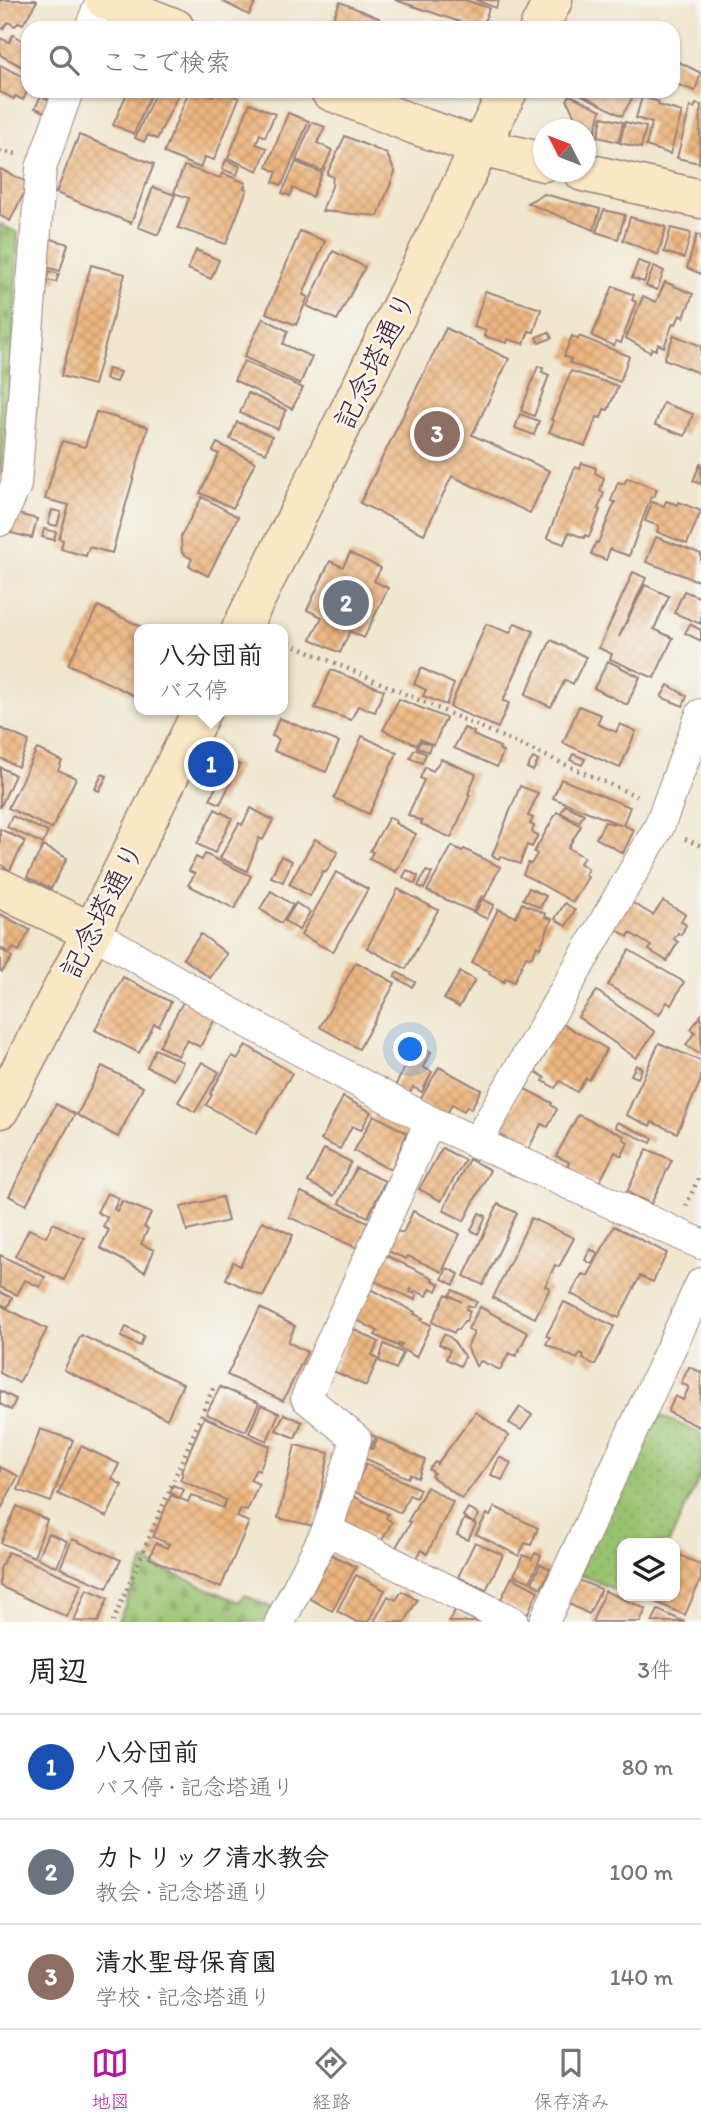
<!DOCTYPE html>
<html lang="ja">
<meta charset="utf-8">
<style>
:root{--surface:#fff;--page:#f2f2f2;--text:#222;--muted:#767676;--line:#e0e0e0;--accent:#b5179e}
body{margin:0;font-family:Itim,"Klee One",sans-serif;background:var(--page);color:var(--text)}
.controls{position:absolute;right:21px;bottom:21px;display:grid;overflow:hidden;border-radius:14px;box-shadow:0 2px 5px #0004}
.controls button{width:63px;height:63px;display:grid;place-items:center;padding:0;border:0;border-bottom:2px solid var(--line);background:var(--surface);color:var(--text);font:35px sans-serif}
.compass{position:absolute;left:533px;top:119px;width:63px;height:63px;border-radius:50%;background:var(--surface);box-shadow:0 2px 5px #0004;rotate:312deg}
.you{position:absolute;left:411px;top:1050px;width:24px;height:24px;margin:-18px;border:5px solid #fff;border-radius:50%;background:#1a73e8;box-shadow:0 0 0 10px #1a73e833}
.badge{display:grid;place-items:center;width:46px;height:46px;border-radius:50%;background:var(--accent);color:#fff;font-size:23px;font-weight:700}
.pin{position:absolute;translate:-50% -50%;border:4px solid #fff;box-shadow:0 2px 7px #0006}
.popup{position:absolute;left:134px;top:624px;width:154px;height:91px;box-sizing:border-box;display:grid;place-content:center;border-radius:14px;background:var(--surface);filter:drop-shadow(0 2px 5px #0005);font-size:23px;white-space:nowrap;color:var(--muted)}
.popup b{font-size:26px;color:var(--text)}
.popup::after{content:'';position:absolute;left:50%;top:100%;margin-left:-14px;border:14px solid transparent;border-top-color:var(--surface)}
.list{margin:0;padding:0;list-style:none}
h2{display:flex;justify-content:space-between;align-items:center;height:91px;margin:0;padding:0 28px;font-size:30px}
h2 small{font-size:23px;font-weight:400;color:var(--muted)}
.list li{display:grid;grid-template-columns:46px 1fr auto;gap:21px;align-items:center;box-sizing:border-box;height:105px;padding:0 28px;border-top:2px solid var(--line)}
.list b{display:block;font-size:26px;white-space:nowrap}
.list p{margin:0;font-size:23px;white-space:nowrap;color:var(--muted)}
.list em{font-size:23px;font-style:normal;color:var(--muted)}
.icon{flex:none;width:38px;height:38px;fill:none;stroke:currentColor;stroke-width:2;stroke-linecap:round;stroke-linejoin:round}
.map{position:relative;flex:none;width:701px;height:1622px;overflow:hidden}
.search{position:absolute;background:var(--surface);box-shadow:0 2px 5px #0004;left:21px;right:21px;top:21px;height:77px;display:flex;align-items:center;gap:18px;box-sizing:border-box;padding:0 24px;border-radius:21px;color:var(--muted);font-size:26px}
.sheet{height:406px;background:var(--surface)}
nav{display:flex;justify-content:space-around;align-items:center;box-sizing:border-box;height:98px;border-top:2px solid var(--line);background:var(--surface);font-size:19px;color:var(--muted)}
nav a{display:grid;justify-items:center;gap:4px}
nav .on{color:var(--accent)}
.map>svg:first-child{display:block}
.cemetery{fill:url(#cemetery-stones);stroke:#72714e;stroke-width:2}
.park{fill:url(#park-dots);stroke:#72714e;stroke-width:2}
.building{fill:url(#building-cross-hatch)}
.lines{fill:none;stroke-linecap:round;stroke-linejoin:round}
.street-casing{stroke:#9d827c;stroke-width:32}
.secondary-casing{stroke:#9d827c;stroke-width:41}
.path{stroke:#9d827c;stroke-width:4.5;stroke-dasharray:2 5;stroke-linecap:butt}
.street{stroke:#fff;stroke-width:30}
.secondary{stroke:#fae7c3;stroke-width:38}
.labels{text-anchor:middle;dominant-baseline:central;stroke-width:5;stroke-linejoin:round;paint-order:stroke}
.street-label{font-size:30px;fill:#4a1f2b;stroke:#f6f6f2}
</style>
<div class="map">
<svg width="701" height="1622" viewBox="0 0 701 1622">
<defs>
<pattern id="cemetery-stones" width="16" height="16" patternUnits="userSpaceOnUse" patternTransform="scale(1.75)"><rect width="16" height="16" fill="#99c370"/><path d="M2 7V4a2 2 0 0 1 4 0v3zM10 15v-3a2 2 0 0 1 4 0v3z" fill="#85a761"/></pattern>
<pattern id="park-dots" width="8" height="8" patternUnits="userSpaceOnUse" patternTransform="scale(1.75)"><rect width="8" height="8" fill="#99c370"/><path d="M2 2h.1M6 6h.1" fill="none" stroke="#85a761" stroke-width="1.8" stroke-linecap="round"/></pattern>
<pattern id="building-cross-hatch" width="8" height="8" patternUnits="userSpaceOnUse" patternTransform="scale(1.75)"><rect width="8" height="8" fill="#ecb67f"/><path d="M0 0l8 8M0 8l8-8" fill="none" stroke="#cc9c6e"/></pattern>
</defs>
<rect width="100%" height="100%" fill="#f6f6f2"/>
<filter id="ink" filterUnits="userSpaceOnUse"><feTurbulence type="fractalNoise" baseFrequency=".0143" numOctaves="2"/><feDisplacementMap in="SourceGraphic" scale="14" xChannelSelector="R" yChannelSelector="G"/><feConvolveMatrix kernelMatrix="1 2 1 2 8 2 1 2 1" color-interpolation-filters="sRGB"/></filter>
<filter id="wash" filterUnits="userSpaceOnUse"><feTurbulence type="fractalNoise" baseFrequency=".00686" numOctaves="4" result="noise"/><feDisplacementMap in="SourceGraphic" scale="28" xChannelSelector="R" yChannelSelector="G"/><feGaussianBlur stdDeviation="1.57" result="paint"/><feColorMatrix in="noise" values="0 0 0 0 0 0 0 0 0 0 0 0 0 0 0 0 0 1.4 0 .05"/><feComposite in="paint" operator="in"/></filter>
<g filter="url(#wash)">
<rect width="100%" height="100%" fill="#f0e6ce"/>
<!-- cemetery -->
<g class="cemetery">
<path d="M0,224L18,233L11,393L0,478Z"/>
<path d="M144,1561L239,1602L245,1595L276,1610L270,1622H118Z"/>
</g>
<!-- park -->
<path class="park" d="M651,1411L701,1434V1474L669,1543H622V1593L577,1573Z"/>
<g id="blocks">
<!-- building -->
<g class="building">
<path d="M0,0H35L37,1L23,24L19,22L15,26L8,22L3,29L0,27Z"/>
<path d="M220,0H254L256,1L249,15Z"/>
<path d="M395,0H465L489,8L482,28H478Z"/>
<path d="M476,0H499L496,8Z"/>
<path d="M340,2L379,18L375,28H350L332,21Z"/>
<path d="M13,35L28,44V70L0,55V38L9,42Z"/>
<path d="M673,59L701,73L695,91L673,83Z"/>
<path d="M0,65L28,79V90L23,100L15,96L14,99L0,92Z"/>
<path d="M128,91H152L134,134L113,125Z"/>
<path d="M156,91L179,93L157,139L148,135L144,142L135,138Z"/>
<path d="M189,91H201L213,96L215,91H222L239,98L214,160L205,157L200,168L164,153Z"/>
<path d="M575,91H636L622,116Z"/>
<path d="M570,95L601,110L594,136L586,134V130H581L567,100Z"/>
<path d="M41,96L51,101L45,112L35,108Z"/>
<path d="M642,97L659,102L658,105L682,112L670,154L646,146L652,123L636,118Z"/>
<path d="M250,103L275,114L265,137L260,134L256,144L267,148L258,171L228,158Z"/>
<path d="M696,104L701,105L699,163L677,158L690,107L694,108Z"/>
<path d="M288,113L309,121L282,185L273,182L277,172L267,167Z"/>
<path d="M602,117L623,122L618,142L598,137Z"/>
<path d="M312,122L325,127L317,143L332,150L323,171L296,160Z"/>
<path d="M625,122L646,127L641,148L620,143Z"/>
<path d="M79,135L154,164L131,223L56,193Z"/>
<path d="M345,136L387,154L395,172L378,216L322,211L332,186L333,177L327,174Z"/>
<path d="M226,160L240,166L237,175L222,169Z"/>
<path d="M296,162L322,173L312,197L293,188L290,196L282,193Z"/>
<path d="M184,166L220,178L222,173L246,183L244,188L247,189L226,244L178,228L189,198L174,193Z"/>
<path d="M0,169L29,183L10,221L0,216Z"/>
<path d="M153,187L175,195L158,235L138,227Z"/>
<path d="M544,194L600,209L594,230L527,203Z"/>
<path d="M604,210L625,215L618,239L596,232Z"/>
<path d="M630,217L666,227L658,255L623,240Z"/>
<path d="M671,228L691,233L684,258L664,252Z"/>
<path d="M300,231L325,241L303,295L308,297L296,325L266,313Z"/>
<path d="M697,234L701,236V274L687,268Z"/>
<path d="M44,237L68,244L60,271L42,266Z"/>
<path d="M196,250L219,260L211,279L188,269Z"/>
<path d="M333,251L365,267L337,320L307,306Z"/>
<path d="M638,261L650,265L644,282L632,278Z"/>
<path d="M91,265L125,274L94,385L61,376Z"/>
<path d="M654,266L664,271L657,290L646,286Z"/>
<path d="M49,271L59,274L56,282L47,280Z"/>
<path d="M665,282L693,294L684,317L680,315L676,324L673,323L664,347L658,344L656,350L652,348L650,352L626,338L643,296L656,302Z"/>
<path d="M613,286L634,295L632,300L636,302L621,343L616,341L614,346L592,336Z"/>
<path d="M485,291L541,309L534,332L529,331L524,344L508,339L507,343L484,336L486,330L474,327Z"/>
<path d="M263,318L288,331L283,344L312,357L300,384L244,357Z"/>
<path d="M446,328L509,359L472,435L550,471L530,513L452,476L424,534L360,503Z"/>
<path d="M549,332L552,338L539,343L536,337Z"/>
<path d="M674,335L701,346V374L664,359Z"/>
<path d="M572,336L578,339L579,336L629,356L620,382L570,363L571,359L564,356Z"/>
<path d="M244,361L303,388L292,409L234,380Z"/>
<path d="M538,366L543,368L542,372L549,375L534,416L521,411Z"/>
<path d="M108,369L120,372L116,382L105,379Z"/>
<path d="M571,371L618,386L608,410L604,409L601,418L597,417L585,446L549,432L554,421L551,420Z"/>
<path d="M248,393L286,410L278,429L240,413Z"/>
<path d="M663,403L693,414L685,436L655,425Z"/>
<path d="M96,412L148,427L112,553L89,547L86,556L61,549L63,540L59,539L69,505L45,499L62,441L85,447Z"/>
<path d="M520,414L539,421L534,435L515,428Z"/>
<path d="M237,422L272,436L266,453L230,439Z"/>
<path d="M217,443L255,462L233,508L200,493L219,454L213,451Z"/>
<path d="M701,462V484L693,481Z"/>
<path d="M582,463L596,468L595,473L604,478L600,491L604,493L598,509L600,510L589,537L585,535L584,538L569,532L564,544L547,538L575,467L580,469Z"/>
<path d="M627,478L657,489L654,497H651L629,556L610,549L606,560L591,554L596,542L598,543L615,502L611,501L618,482L624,484Z"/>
<path d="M202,497L238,517L208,576L189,566L192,559L182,553L181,536Z"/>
<path d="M666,501L678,505L679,502L701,511L687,544L657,532L659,526L645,521L652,502L664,506Z"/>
<path d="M52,510L61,512L57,526L48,524Z"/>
<path d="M17,514L37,519L32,538L11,533Z"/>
<path d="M44,529L56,532L54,540L42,537Z"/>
<path d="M656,537L701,554V582L646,562Z"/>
<path d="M350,553L381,568L374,581L388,588L364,638L350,631L340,653L311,639L322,617L307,610L330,561L343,567Z"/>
<path d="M633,572L646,578L619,637L645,585L669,596L654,629L673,638L654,678L610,659L612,654L599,648Z"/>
<path d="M684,591L701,598V624L674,613Z"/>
<path d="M98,606L146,629H139V698L68,664Z"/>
<path d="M515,623L534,631L503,701L509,703L498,728L450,707L486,624L510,633Z"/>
<path d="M690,624L701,630V641L685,633Z"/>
<path d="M551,640L586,657L573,684L565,680L551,707L525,695Z"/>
<path d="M608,661L640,677L627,705L594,688Z"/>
<path d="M421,668L454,684L446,705L423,696L426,690L414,684Z"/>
<path d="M331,670L384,690L375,712L358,706L351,720L315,708Z"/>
<path d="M668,685L687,696L683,706L661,697Z"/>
<path d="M399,699L446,718L434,745L420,739L417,745L383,730Z"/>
<path d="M579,706L601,715L597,724L616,732L620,724L636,731L620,768L563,743Z"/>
<path d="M279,718L339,742L326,772L274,751L279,739L272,736Z"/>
<path d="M0,728L29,741L18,767L0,758Z"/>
<path d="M464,728L474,732L473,735L500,747L499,749L503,752L497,767L454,748Z"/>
<path d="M362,736L397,753L369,814L334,798Z"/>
<path d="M421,741L431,745L428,752L417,747Z"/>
<path d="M37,749L62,761L58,770L76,778L52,829L8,808Z"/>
<path d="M416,749L426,754L422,763L410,758L414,750Z"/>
<path d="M573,754L585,759L582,765L570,760Z"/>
<path d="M533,758L538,761L533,771L527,768Z"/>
<path d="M441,759L476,774L468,794L470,795L451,838L421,824L422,821L408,815L424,780L420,778L425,767L433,771Z"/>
<path d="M229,760L240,765L220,804L210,799Z"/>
<path d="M0,767L15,775L0,808Z"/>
<path d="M102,774L107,776L99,791L95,789Z"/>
<path d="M561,779L630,807L623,825L634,830L623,853L596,838L605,822L621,825L553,798Z"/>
<path d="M520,786L538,793L528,816L533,818L530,824L534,826L532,832L538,835L532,847L527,845L520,864L500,856L499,859L492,856Z"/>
<path d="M565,805L584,814L579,822L561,813Z"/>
<path d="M251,808L273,820L263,840L259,838L247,871L220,858L239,823L242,825Z"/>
<path d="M215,809L232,818L215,853L197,844Z"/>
<path d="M557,812L581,826L568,848L584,857L580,863L588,869L585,875L588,877L573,902L523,874L528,863L531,864L537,854L534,852Z"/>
<path d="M12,816L48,832L43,844L7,827Z"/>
<path d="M389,817L396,821L395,823L416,834L396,872L369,859L373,852L370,851Z"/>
<path d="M0,829L25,841L10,870L0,864Z"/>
<path d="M315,839L338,852L326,872L323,871L310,896L289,884Z"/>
<path d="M43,846L67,858L51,889L27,877Z"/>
<path d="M452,846L462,851L464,849L500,867L485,897L482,896L473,912L427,891Z"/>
<path d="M205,854L251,876L235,909L188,885L195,874L189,871L196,857L202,860Z"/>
<path d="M281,856L292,861L283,882L271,877Z"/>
<path d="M407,870L418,876L415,884L403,877Z"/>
<path d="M426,871L432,873L424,889L418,886Z"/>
<path d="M336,872L368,889L333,952L301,935Z"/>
<path d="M529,888L546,896L540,908L523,899Z"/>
<path d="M398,889L438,910L406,969L367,948Z"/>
<path d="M271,891L293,905L281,923L260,909Z"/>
<path d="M482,899L494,905L487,919L475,913Z"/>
<path d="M629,901L653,915L663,901L685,914L681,921L686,925L681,935L678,933L674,939L678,942L667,961L649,950L651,946L630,933L628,937L613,927Z"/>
<path d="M296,903L310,912L299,930L285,921Z"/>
<path d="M522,903L546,914L545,917L552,919L540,948L537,946L532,957L526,956L514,982L506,978L504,982L489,974L490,971L472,963L498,909L516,917Z"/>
<path d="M565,903L575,910L566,926L555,919Z"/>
<path d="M0,914L30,930L19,951L14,948L10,953L0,947Z"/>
<path d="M201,934L227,954L210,978L183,958Z"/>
<path d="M0,949L12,957L2,972L0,970Z"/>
<path d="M629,950L684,982L671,1005L667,1002L659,1015L608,985Z"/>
<path d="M356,962L395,983L359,1049L320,1027Z"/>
<path d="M397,972L415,982L412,987L395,977Z"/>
<path d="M460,972L475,980L459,1007L444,999Z"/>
<path d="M123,977L171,1002L159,1026L154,1024L139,1053L95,1030Z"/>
<path d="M597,991L655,1032L636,1058L578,1017Z"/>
<path d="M183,1002L215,1019L200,1047L187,1040L178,1056L159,1046Z"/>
<path d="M701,1015V1055L686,1045L695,1032L691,1029Z"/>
<path d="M563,1024L607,1049L589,1080L586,1078L577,1092L560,1081L555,1088L543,1081L545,1078L535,1071L549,1048L542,1043L552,1027L559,1031Z"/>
<path d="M659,1043L701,1061V1080L677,1133L652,1122L650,1126L626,1115Z"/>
<path d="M246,1045L292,1073L256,1134L206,1105L212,1095L210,1094L232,1056L238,1059Z"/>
<path d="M417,1045L431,1052L423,1067L432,1072L422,1092L413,1087L408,1096L394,1088Z"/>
<path d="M155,1049L183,1062L174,1080L147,1067Z"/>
<path d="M202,1062L219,1072L195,1112L178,1102Z"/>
<path d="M636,1065L642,1068L638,1078L631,1075Z"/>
<path d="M102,1066L143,1087L118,1137L77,1115Z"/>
<path d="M439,1067L481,1090L471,1109L467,1106L464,1111L452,1104L445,1118L419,1102Z"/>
<path d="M523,1088L552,1103L551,1105L557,1109L548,1127L541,1124L528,1150L499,1135Z"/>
<path d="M343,1097L371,1112L361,1130L352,1126L340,1149L321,1140Z"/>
<path d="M56,1104L75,1114L26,1205L9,1196Z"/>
<path d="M374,1115L407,1133L391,1170L354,1151Z"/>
<path d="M578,1115L624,1136L623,1139L628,1142L622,1156L615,1152L599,1183L567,1168L569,1162L556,1156Z"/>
<path d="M617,1122L653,1138L651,1143L615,1127Z"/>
<path d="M442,1148L465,1160L441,1201L419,1189Z"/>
<path d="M324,1149L351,1162L334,1196L308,1182Z"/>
<path d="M647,1149L672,1160L651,1204L627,1192Z"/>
<path d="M469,1159L490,1170L464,1221L443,1210Z"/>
<path d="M356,1168L385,1181L368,1217L339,1203Z"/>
<path d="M301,1192L368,1222L357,1248L289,1217Z"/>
<path d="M107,1193L119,1198L114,1209L117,1211L122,1201L151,1213L144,1227L148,1229L141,1244L154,1250L145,1272L100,1248L109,1230L103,1227L107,1217L97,1212Z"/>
<path d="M222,1197L228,1221L187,1231L181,1207Z"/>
<path d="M498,1204L517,1213L483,1285L464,1276Z"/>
<path d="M413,1211L460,1234L442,1272L408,1256L406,1259L388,1251L397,1231L403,1233Z"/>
<path d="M479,1213L486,1216L478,1234L471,1230Z"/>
<path d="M531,1218L574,1238L559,1267L555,1265L545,1286L550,1288L535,1318L493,1298Z"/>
<path d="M262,1221L293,1235L263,1297L226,1279L233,1262L240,1266Z"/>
<path d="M53,1223L84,1238L64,1280L15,1256L29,1229L46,1237Z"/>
<path d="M614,1226L667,1253L653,1282L640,1276L619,1318L571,1294L582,1274L588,1276Z"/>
<path d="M590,1249L598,1253L592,1264L585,1260Z"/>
<path d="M383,1254L433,1278L432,1280L440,1284L437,1291L431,1288L427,1296L411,1289L410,1292L417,1295L415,1300L370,1279Z"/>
<path d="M0,1255L45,1277L40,1287L25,1280L17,1295L0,1287Z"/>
<path d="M447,1268L459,1274L454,1285L442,1279Z"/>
<path d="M370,1289L415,1312L414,1314L423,1318L421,1320L431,1325L416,1357L399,1348L402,1344L399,1343L398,1346L375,1335L378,1331L355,1319Z"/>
<path d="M453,1290L477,1302L474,1307L468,1305L466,1309L470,1311L466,1321H464L458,1330L456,1329L454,1333L432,1322L446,1294L462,1302L450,1295Z"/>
<path d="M0,1292L12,1298L8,1307L0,1304Z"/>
<path d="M564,1302L614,1326L595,1365L583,1359L584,1355L580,1353L577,1359L546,1344L550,1337L546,1336Z"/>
<path d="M0,1305L47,1329L19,1383L0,1373Z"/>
<path d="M480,1307L528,1333L516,1356L509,1353L500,1370L481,1361L476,1366L467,1347L474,1333L468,1329Z"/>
<path d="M260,1308L295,1326L288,1342L307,1352L283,1401L227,1375Z"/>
<path d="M126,1327L144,1336L140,1346L121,1337Z"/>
<path d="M353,1329L379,1342L372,1355L378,1359L366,1386L333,1371Z"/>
<path d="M444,1334L451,1338L465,1357L460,1366L446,1359L450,1350L439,1344Z"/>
<path d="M81,1335L183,1384L167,1419L64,1370Z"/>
<path d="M384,1344L403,1353L396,1369L379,1361Z"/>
<path d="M689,1367L701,1372V1428L668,1412L675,1396L683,1400L689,1387L681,1383Z"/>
<path d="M220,1387L259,1403L246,1431L206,1414Z"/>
<path d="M0,1391L16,1399L11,1410L0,1404Z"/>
<path d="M261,1405L279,1413L267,1441L249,1433Z"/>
<path d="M520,1407L532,1415L521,1430L509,1423Z"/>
<path d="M476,1412L509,1436L462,1499L431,1476L434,1473L429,1469L435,1462L437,1464Z"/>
<path d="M284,1414L302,1422L295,1438L276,1430Z"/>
<path d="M204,1417L270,1446L259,1471L256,1469L250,1480L259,1484L247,1511L241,1509L237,1517L249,1522L221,1587L217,1585L216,1587L149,1558L156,1543L167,1548L169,1544L153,1537L171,1495L188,1502L191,1495L223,1508L226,1500L180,1480L183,1473L181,1472Z"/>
<path d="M40,1429L73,1440L51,1502L18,1490Z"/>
<path d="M359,1429L376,1437L370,1448L372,1449L378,1438L425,1460L418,1478L410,1474L408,1478L360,1456Z"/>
<path d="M295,1445L329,1453L314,1526L278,1518Z"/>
<path d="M81,1446L119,1464L112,1479L122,1485L107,1517L58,1494Z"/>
<path d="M499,1457L511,1463L502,1480L491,1475Z"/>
<path d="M366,1464L420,1489L416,1498L409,1495L401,1513L353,1491Z"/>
<path d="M0,1467L18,1476L0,1511Z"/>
<path d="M173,1485L184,1490L180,1498L170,1492Z"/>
<path d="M427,1487L453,1502L427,1554L422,1550L416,1559L396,1547L411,1522L408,1521Z"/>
<path d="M351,1495L388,1514L386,1518L392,1522L381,1542L339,1522Z"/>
<path d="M17,1506L47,1520L34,1557L1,1543Z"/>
<path d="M495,1507L538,1528L531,1545L525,1543L519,1556L476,1534L487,1514L490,1516Z"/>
<path d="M468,1508L479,1515L474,1523L463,1516Z"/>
<path d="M464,1519L476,1524L468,1540L457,1535Z"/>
<path d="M48,1533L67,1541L57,1567L37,1558Z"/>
<path d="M72,1539L121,1560L107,1588L60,1568Z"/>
<path d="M475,1542L503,1555L486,1590L458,1577Z"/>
<path d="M8,1552L82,1584L67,1617L0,1586V1569Z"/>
<path d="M535,1553L541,1556L530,1582L514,1575L523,1555L532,1559Z"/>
<path d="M675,1553L701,1565V1579L685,1615L651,1600L653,1596H675Z"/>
<path d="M332,1555L356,1567L332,1611L309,1598Z"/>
<path d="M540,1564L550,1569L541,1588L532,1583Z"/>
<path d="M356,1575L385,1590L368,1622H357L337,1611Z"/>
<path d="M512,1577L538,1591L527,1615L500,1601Z"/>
<path d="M578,1580L601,1589L589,1614L567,1603Z"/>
<path d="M87,1589L108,1598L98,1622L74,1621Z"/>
<path d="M402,1591L417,1600L405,1622H374L388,1596L396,1600Z"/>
<path d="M605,1591L646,1609L640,1622H592Z"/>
<path d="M455,1610L478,1622H449Z"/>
<path d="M658,1610L685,1622H652Z"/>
</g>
</g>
</g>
<g filter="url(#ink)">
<use href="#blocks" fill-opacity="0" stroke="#9d827c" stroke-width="2"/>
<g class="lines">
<defs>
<g id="street">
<path d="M90,28L101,0"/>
<path d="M0,521L16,485L41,168L68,91"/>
<path d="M92,932L249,1023L430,1121L701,1244"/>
<path d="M430,1121L306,1398L356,1439L327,1530L513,1622"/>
<path d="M476,1144L659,827L701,714"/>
<path d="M280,1622L327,1530"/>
<path d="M544,1622L701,1283"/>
</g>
<g id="secondary">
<path d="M105,0L175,28"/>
<path d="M539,28L553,0"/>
<path d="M330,91L415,125L480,147L544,162"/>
<path d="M583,172L701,199"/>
<path d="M241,629L508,91"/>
<path d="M0,888L92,932"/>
<path d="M0,1109L92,932L202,710"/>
</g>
</defs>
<!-- street casing -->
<use href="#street" class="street-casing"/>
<!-- secondary casing -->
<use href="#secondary" class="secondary-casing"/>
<!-- path -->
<g class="path">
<path d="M0,151L16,154"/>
<path d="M283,640L641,798"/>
<path d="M685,839L701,846"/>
<path d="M686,1206L701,1172"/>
<path d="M113,1622L214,1386"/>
</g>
<!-- street -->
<use href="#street" class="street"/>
<!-- secondary -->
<use href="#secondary" class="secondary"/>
</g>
</g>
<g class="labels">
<!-- street labels -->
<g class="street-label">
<text transform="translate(375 360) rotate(-64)">記念塔通り</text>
<text transform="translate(102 910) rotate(-63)">記念塔通り</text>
</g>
</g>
</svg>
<div class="controls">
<button><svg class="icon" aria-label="layers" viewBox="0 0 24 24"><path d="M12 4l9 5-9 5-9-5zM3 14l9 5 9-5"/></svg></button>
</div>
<svg class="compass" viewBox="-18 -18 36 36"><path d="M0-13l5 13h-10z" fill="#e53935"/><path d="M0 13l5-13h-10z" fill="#767676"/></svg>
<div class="you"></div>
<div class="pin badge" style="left:211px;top:764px;background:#1a4fb4">1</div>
<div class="popup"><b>八分団前</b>バス停</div>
<div class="pin badge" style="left:346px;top:603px;background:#6b7280">2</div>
<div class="pin badge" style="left:437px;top:434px;background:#8d6e63">3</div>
<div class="search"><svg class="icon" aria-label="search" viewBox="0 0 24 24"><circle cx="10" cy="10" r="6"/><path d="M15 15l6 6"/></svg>ここで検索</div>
</div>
<section class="sheet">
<h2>周辺<small>3件</small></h2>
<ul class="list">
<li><span class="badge" style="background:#1a4fb4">1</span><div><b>八分団前</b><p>バス停 · 記念塔通り</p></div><em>80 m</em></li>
<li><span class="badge" style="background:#6b7280">2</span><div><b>カトリック清水教会</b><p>教会 · 記念塔通り</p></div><em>100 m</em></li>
<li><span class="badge" style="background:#8d6e63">3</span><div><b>清水聖母保育園</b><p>学校 · 記念塔通り</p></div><em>140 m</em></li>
</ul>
</section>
<nav>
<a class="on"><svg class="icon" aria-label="map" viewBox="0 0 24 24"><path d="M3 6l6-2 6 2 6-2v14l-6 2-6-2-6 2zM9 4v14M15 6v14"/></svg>地図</a>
<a><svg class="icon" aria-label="directions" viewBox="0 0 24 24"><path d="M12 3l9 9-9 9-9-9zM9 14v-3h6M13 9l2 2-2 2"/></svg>経路</a>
<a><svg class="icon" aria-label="saved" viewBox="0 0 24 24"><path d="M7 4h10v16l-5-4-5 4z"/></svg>保存済み</a>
</nav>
